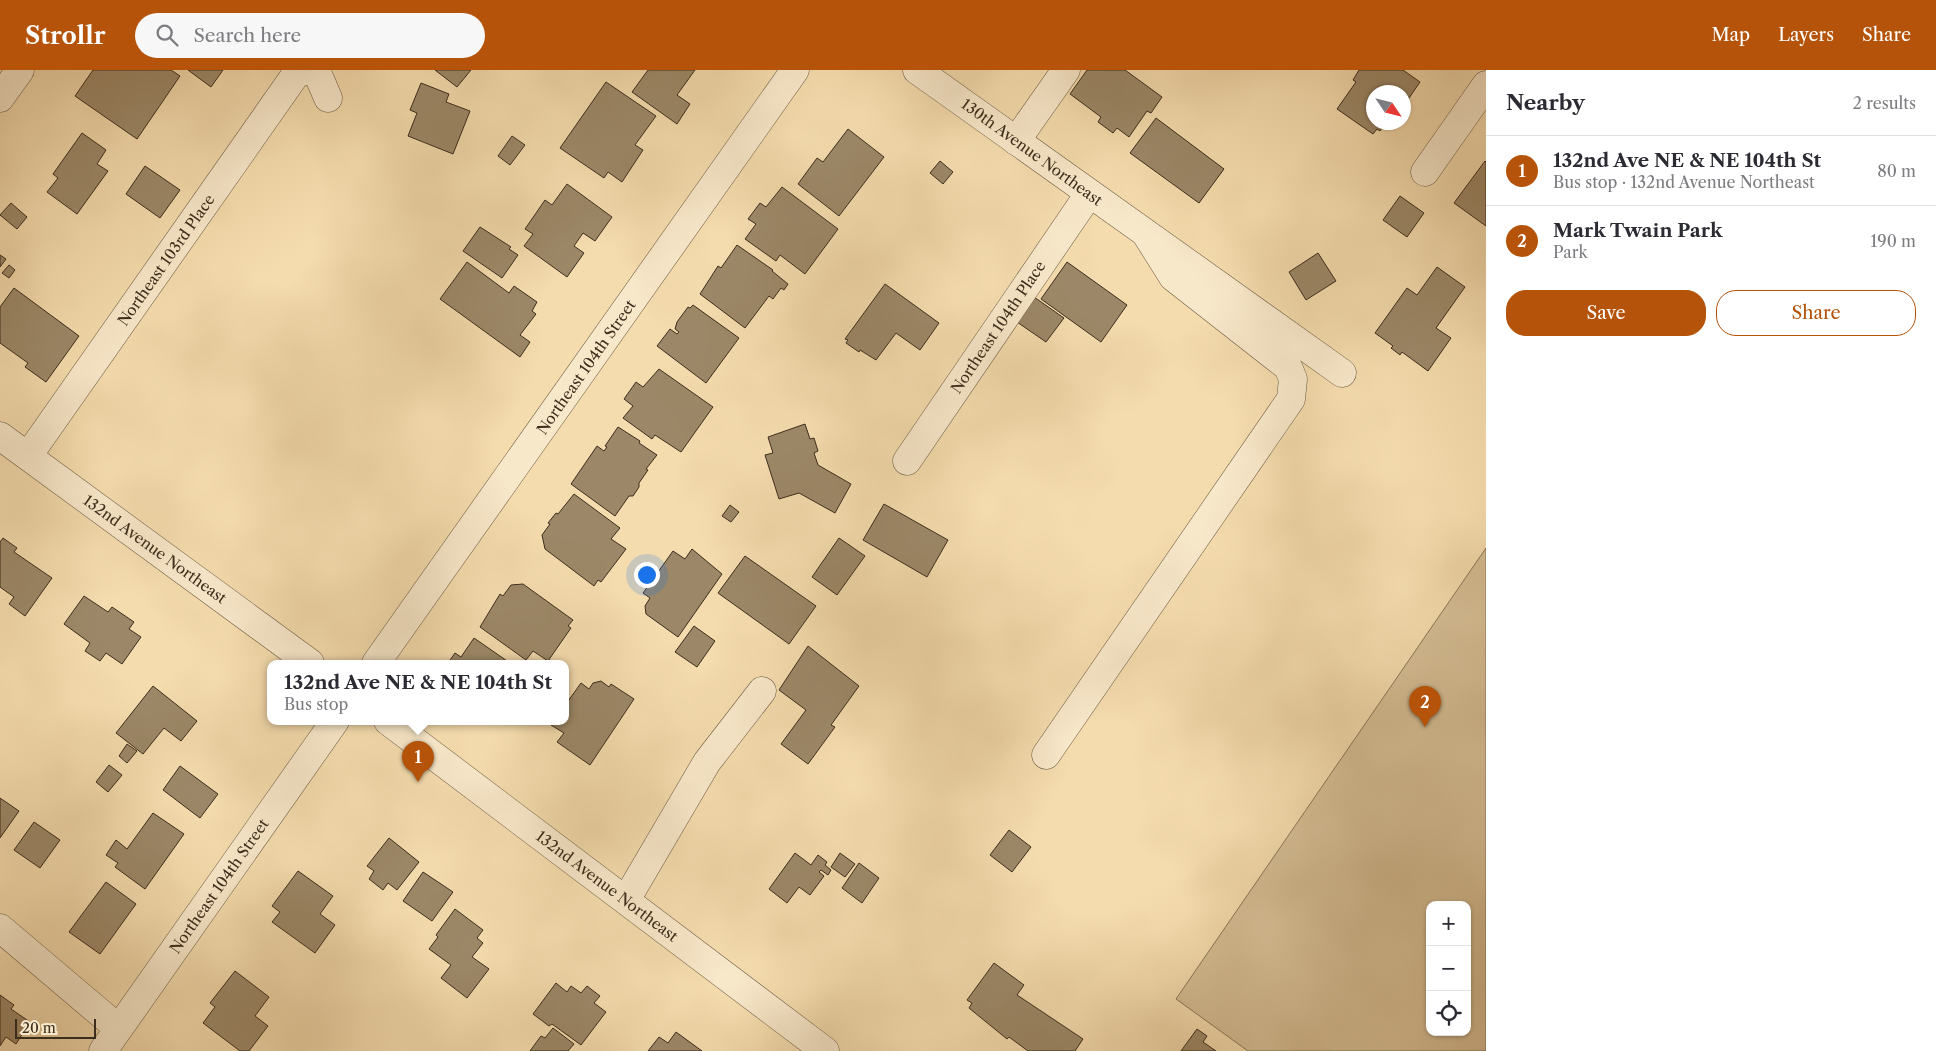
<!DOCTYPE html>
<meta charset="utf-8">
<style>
:root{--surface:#fff;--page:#f7f7f7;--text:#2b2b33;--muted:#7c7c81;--line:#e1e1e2;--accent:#b45309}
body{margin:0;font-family:"Libre Caslon Text",serif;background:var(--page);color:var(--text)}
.controls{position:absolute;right:15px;bottom:15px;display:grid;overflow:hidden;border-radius:10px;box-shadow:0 1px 4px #0004}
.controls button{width:45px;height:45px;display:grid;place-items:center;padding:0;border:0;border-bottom:1px solid var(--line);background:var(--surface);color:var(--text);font:25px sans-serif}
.compass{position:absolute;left:1366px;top:15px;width:45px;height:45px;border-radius:50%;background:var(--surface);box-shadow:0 1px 4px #0004;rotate:125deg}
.scale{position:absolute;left:15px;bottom:12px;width:81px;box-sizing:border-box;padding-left:5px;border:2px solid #3c2d1c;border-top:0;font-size:14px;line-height:18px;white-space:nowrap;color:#3c2d1c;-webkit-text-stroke:4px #f8e8ca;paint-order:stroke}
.you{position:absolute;left:646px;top:504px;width:18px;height:18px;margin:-12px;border:4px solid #fff;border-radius:50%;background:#1a73e8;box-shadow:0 0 0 8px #1a73e833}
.badge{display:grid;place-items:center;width:32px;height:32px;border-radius:50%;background:var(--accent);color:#fff;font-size:16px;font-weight:700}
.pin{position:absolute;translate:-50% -41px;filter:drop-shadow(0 1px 2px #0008)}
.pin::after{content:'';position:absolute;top:26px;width:18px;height:15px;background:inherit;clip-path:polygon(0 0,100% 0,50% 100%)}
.popup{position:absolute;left:267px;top:590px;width:302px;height:65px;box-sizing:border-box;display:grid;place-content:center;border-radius:10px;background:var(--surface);filter:drop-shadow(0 1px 4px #0005);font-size:16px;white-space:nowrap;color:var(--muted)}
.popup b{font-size:19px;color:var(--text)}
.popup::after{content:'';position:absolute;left:50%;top:100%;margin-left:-10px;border:10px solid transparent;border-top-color:var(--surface)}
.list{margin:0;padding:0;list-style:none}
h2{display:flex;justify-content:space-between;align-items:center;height:65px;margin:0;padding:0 20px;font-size:21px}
h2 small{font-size:16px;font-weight:400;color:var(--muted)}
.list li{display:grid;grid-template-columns:32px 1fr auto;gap:15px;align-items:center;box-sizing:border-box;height:70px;padding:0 20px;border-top:1px solid var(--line)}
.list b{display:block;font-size:19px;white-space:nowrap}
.list p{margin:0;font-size:16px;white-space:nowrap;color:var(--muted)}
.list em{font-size:16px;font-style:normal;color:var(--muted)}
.actions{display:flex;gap:10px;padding:15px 20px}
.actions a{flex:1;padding:11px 0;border:1px solid var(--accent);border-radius:20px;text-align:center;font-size:18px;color:var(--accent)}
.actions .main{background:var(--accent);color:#fff}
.icon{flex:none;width:28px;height:28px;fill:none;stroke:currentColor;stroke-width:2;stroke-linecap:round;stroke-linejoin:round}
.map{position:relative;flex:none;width:1486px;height:981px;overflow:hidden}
header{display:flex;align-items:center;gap:30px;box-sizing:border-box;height:70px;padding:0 25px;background:var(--accent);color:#fff}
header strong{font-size:24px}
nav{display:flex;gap:28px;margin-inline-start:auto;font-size:18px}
.search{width:350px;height:45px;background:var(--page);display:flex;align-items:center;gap:12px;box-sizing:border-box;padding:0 18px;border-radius:28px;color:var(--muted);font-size:19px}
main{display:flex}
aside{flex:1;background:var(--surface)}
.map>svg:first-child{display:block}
.green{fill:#d6be95;stroke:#897658;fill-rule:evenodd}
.building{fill:#9c8868;stroke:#3c2d1c}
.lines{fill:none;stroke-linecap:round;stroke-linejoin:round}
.minor-casing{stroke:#6a5940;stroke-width:29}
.minor{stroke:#f8e8ca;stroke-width:28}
.labels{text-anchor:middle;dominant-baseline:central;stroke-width:5;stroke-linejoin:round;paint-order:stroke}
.street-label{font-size:15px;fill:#3c2d1c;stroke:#f8e8ca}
</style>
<header>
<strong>Strollr</strong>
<div class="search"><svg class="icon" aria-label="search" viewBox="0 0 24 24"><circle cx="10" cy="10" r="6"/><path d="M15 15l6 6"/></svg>Search here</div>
<nav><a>Map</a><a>Layers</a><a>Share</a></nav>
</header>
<main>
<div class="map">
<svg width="1486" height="981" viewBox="0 0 1486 981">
<rect width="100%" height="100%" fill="#f5dcae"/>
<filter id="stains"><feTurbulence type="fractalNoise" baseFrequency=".004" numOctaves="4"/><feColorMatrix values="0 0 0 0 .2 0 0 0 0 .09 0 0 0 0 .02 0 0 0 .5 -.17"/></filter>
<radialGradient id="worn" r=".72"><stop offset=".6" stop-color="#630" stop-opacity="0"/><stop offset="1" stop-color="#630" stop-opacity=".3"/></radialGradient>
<!-- green -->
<path class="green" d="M1486,478V981H1248L1176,929ZM1430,835H1467V962H1430Z"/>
<!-- building -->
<g class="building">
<path d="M93,0H171L180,6L137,69L75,26Z"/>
<path d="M188,0H223L211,17Z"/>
<path d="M435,0H471L457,17Z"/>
<path d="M648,0H695L677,25L690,34L677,54L632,22Z"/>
<path d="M1087,0H1125L1162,27L1151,43L1147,41L1129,67L1117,58L1113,63L1098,52L1101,47L1070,24Z"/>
<path d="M1359,0H1403L1420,12L1407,31L1404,28V22H1374V52H1385L1380,61L1377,59L1373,64L1337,39L1356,12L1353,10Z"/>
<path d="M606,12L656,46L635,75L643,80L622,112L608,102L604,108L560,78Z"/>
<path d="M421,13L449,24L446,32L470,41L453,84L408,66L417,43L410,40Z"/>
<path d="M1156,48L1224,99L1199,133L1130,83Z"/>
<path d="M848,59L884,87L839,146L798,114L817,88L823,92Z"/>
<path d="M82,63L106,80L97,94L108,101L77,144L47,122L58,108L53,104Z"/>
<path d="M512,66L525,75L510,95L498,86Z"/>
<path d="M940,91L953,102L943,114L930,103Z"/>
<path d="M1485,91L1486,92V156L1454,133Z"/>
<path d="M145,96L180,120L160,148L126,124Z"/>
<path d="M567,114L612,147L595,171L583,163L574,176L584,183L567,207L524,176L533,164L525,159L545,130L552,135Z"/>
<path d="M782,117L838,159L805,204L780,185L776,191L745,169L756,154L748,149L760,133L766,137Z"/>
<path d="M1400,126L1424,143L1407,167L1383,150Z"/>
<path d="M11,133L27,147L17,159L0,145Z"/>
<path d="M480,157L511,177L509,179L518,185L502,208L463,181Z"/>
<path d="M737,175L773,200L772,201L788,214L784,220L781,218L773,229L769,226L745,258L700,224L718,196L721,198Z"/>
<path d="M1318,183L1336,211L1306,230L1289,202Z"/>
<path d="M0,185L6,189L0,197Z"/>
<path d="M467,192L509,223L514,216L537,232L532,241L536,244L520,265L530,272L520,287L440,229Z"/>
<path d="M1067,192L1127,235L1101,272L1041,229Z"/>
<path d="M9,195L15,200L9,208L2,203Z"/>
<path d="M1437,197L1465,217L1436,258L1451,268L1428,301L1402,282L1400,285L1391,278L1393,276L1375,263L1407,218L1417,225Z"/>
<path d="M885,214L939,253L920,280L896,263L876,290L860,280L859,282L846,273L848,270L845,269Z"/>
<path d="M14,218L79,266L46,312L25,297L28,293L0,273V237Z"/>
<path d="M1034,227L1064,248L1046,272L1017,252Z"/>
<path d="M693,235L739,268L706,313L657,276L670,259L677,264L679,262L675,259L677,252L688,237L690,238Z"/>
<path d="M659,299L713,337L681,382L655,365L652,369L623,348L633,336L624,329L636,312L643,317Z"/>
<path d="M805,354L810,369L814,368L818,381L814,383L818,395L851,414L835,443L799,423L779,429L765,385L773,383L768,367Z"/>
<path d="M618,357L640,371L639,373L657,385L646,399L648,400L639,413V417L633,426H629L615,446L571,414L597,376L604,381L607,377L605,376Z"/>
<path d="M574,424L620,458L611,469L626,479L601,512L598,510L594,516L545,479L542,465L550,454L548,453L556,443L558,444Z"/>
<path d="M884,434L948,470L927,507L863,470Z"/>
<path d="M730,435L739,442L731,452L722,446Z"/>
<path d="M3,468L17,478L14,482L52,508L25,546L9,534L14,527L0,517V472Z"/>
<path d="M839,468L865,486L837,525L812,507Z"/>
<path d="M692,479L722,504L678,567L646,544L645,536L650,528L643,523L673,481L685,489Z"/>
<path d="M745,486L816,536L789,574L718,523Z"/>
<path d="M523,514L573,550L568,556L571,558L548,591L533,581L526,590L480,557L500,524L503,526L511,515Z"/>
<path d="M84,526L108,542L112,537L134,552L129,559L141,567L122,594L106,583L100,591L85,581L90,573L64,554Z"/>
<path d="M694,556L715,571L697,597L675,582Z"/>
<path d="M474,568L510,593H448L455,583L461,587Z"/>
<path d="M808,576L859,616L831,655L835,657L808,694L781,674L806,640L779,620Z"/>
<path d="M601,611L609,617L611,614L634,629L590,695L557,672L564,663L551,655L554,651H566V634L581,613L589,619L593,613Z"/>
<path d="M153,616L197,651L181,671L164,658L143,684L116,663Z"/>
<path d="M127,674L137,681L127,693L119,686Z"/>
<path d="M109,695L122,705L108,722L96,712Z"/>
<path d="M180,696L218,724L200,748L163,720Z"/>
<path d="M0,728L19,741L0,768Z"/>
<path d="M153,743L184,764L145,819L115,797L118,793L106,785L116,770L127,779Z"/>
<path d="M34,752L60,770L40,798L14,780Z"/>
<path d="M1009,760L1031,777L1012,802L990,785Z"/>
<path d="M389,768L419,792L397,820L388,813L383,820L369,809L374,801L367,796Z"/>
<path d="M795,783L811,795L818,785L827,792L825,795L831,800L828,805L821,800L819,802L824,806L810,825L799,817L787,833L769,819Z"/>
<path d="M840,783L855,794L845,807L831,797Z"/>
<path d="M859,793L879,808L862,833L842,818Z"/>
<path d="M298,801L333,826L320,844L335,855L315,883L272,852L280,842L272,836Z"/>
<path d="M423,802L453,822L432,851L403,831Z"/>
<path d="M106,812L136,834L100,884L69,862Z"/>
<path d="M455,839L483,860L477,868L483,873L472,887L489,899L467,928L441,908L451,895L429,879L438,867L436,865Z"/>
<path d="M994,893L1024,915L1017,925L1083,969L1075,981H1028L1009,967L1007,969L969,938L972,933L967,930Z"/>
<path d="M235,901L269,927L255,946L268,956L249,981H240L203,953L215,937L210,933Z"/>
<path d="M556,913L567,922L571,916L581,923L587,916L600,926L594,933L606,942L581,975L552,954L549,956L533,944Z"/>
<path d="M0,925L14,935L11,939L30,952L16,974L6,967L0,976Z"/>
<path d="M553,958L574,974L568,981H530L541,966L545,968Z"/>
<path d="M1197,959L1207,966L1203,972L1216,981H1181Z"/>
<path d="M676,962L702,981H648L659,967L668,973Z"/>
</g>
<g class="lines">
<defs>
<g id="minor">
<path d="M316,0L328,28"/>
<path d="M917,0L1342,303"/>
<path d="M0,28L20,0"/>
<path d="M1016,71L1066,0"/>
<path d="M1425,102L1486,15"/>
<path d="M0,366L310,593"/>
<path d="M28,386L296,4L308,0"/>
<path d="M907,391L1089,124"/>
<path d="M376,593L795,0"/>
<path d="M388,651L825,981"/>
<path d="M1046,685L1291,329L1293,309L1288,297L1173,207L1146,164"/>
<path d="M626,830L707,692L762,621"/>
<path d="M0,858L118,958"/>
<path d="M103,981L335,651"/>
</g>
</defs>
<!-- minor casing -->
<use href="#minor" class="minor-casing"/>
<!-- minor -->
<use href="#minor" class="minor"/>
</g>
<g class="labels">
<!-- street labels -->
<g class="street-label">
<text transform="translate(1032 82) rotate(36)">130th Avenue Northeast</text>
<text transform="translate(166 190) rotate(-55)">Northeast 103rd Place</text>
<text transform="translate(998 257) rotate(-56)">Northeast 104th Place</text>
<text transform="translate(586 297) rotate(-55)">Northeast 104th Street</text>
<text transform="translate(155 479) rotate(36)">132nd Avenue Northeast</text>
<text transform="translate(219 816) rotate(-55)">Northeast 104th Street</text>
<text transform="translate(607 816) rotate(37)">132nd Avenue Northeast</text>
</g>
</g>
<rect width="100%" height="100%" filter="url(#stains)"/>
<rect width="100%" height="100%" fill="url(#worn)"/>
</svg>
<div class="controls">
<button>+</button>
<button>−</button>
<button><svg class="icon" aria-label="locate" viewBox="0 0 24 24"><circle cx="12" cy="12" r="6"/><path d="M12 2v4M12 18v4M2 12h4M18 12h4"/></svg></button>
</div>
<svg class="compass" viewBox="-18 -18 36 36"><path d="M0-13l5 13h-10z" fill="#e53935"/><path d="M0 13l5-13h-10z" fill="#7c7c81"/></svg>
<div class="scale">20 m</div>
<div class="you"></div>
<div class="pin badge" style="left:418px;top:712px">1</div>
<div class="popup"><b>132nd Ave NE &amp; NE 104th St</b>Bus stop</div>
<div class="pin badge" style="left:1425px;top:657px">2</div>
</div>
<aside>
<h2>Nearby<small>2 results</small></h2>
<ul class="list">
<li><span class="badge">1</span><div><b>132nd Ave NE &amp; NE 104th St</b><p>Bus stop · 132nd Avenue Northeast</p></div><em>80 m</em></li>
<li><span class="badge">2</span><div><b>Mark Twain Park</b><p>Park</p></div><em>190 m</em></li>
</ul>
<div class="actions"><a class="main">Save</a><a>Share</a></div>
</aside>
</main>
